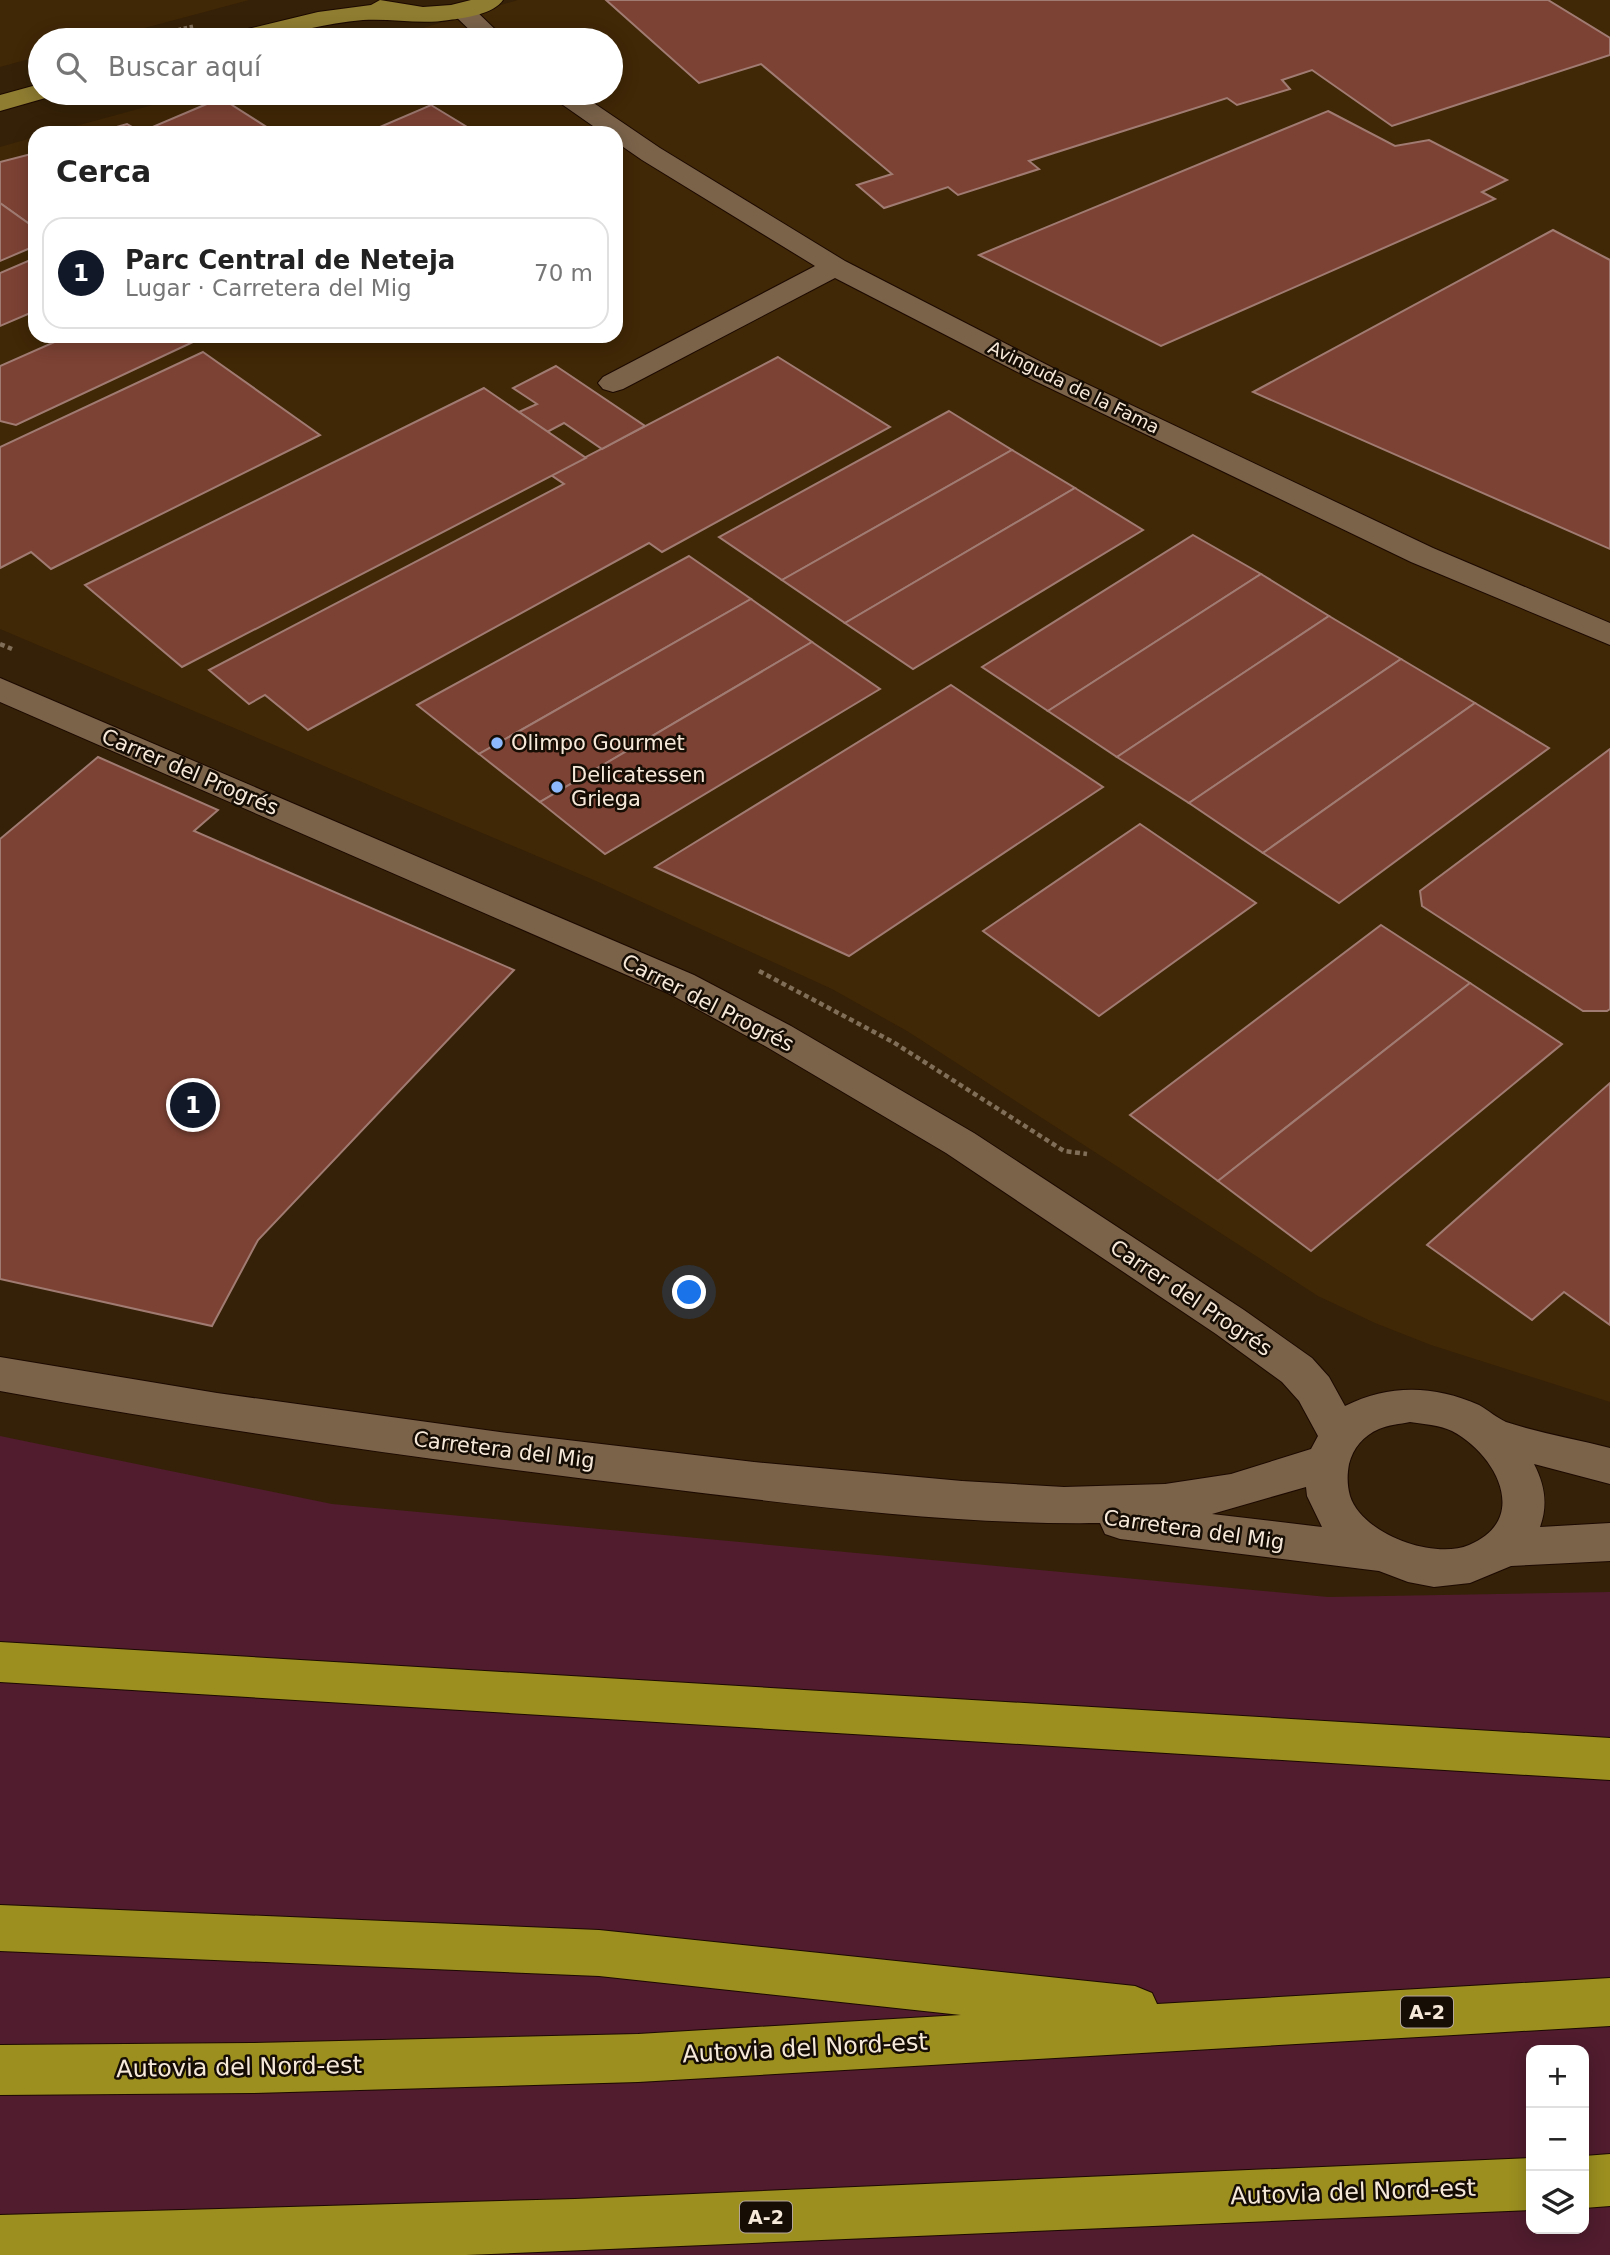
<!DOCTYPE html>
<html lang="es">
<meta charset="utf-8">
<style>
:root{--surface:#fff;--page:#f6f6f6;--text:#222;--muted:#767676;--line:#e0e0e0;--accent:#111827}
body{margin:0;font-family:"DejaVu Sans",sans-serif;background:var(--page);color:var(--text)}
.controls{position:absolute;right:21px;bottom:21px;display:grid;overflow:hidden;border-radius:14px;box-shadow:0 4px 18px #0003}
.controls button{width:63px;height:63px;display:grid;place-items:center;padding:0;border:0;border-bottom:2px solid var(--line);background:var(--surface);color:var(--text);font:35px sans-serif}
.you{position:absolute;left:690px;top:1293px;width:24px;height:24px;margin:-18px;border:5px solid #fff;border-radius:50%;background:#1a73e8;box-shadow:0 0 0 10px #1a73e833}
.badge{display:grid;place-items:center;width:46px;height:46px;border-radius:50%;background:var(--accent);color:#fff;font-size:23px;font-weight:700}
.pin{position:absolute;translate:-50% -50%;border:4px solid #fff;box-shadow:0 2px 7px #0006}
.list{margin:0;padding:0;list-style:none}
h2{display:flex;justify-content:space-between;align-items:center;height:91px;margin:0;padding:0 28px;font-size:30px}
h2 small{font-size:23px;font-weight:400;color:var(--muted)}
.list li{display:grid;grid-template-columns:46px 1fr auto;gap:21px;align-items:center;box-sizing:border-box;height:112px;margin:0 14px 14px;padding:0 14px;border:2px solid var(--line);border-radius:21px}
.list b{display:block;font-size:26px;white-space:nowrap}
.list p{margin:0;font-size:23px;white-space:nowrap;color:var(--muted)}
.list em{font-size:23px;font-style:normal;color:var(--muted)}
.icon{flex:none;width:38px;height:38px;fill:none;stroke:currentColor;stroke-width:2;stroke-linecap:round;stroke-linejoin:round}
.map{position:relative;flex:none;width:1610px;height:2255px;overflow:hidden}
.search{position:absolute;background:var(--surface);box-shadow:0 4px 18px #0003;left:28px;top:28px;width:595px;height:77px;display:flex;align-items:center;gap:18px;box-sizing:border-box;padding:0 24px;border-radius:38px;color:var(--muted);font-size:26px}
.panel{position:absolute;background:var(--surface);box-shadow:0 4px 18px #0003;left:28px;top:126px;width:595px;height:217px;border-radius:21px}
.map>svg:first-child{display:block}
.built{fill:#402706}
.green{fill:#501c2e;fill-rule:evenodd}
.building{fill:#7c4234;stroke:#a07b72;stroke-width:2}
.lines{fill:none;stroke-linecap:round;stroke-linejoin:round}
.minor-casing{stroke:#1c0900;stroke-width:2}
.major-casing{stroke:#1c0900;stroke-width:2}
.highway-casing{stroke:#1c0900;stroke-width:2}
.path-far1{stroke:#806e58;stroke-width:3.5;stroke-dasharray:3.5 2.5;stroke-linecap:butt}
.path{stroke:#806e58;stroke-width:4.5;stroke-dasharray:5 3.5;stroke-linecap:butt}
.minor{fill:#7b634a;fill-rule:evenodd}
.major{fill:#8f7d31;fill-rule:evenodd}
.highway{fill:#9c8f20;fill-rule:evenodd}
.poi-dot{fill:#8db9fc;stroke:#160d04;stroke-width:2.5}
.labels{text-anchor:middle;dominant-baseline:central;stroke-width:5;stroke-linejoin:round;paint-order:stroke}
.far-street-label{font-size:18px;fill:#f7e9da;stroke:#160d04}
.shield{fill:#160d04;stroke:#b4a79a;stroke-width:2}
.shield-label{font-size:19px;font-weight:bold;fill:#f7e9da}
.poi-label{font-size:21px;fill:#f7e9da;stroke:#160d04;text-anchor:start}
.street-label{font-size:21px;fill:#f7e9da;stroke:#160d04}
.near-street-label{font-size:24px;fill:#f7e9da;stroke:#160d04}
</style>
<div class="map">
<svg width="1610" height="2255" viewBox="0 0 1610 2255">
<rect width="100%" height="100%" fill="#352107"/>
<!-- built -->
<g class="built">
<path d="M0,0H249L100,40H40V56L0,67Z"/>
<path d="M518,0H1610V1402L1431,1345L1375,1323L1318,1296L907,1031L832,989L596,881L0,629V147L35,137V336H616V133H50L197,93H611V40H382Z"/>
</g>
<!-- green -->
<path class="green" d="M0,1436L332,1504L1328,1597L1610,1592V2255H0ZM1531,2050H1584V2229H1531Z"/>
<!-- building -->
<g class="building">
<path d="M606,0H1548L1610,38V55L1392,126L1312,70L1282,80L1290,89L1237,105L1227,98L1029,161L1039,169L958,195L948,187L884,208L857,185L892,174L761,64L699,83Z"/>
<path d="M221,98L276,133H95L127,124L141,132Z"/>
<path d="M431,105L477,133H366Z"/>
<path d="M1328,111L1395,146L1429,140L1507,180L1482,192L1495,199L1161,346L979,255Z"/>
<path d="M35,153V228L0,203V162Z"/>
<path d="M0,203L35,228V246L0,261Z"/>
<path d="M1553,230L1610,260V549L1253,392Z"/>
<path d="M35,258V311L0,326V273Z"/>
<path d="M68,336H185L193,342L16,425L0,421V366Z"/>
<path d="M203,352L320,435L51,569L31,552L0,568V447Z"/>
<path d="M778,357L890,427L662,552L649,543L308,730L265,695L249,704L209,670L564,484L551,475Z"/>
<path d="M556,366L645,426L602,449L564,423L547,432L519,412L537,404L513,388Z"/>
<path d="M484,388L586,458L182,667L85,585Z"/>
<path d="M949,411L1012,450L782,580L719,537Z"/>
<path d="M1012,450L1075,488L845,623L782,580Z"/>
<path d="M1075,488L1143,530L913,669L845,623Z"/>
<path d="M1193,535L1261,574L1048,711L982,667Z"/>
<path d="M689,556L751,599L479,754L417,705Z"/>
<path d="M1261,574L1329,616L1117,757L1048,711Z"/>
<path d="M751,599L812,642L540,802L479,754Z"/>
<path d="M1329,616L1401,659L1189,803L1117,757Z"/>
<path d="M812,642L880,689L605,854L540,802Z"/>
<path d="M1401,659L1475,703L1263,853L1189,803Z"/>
<path d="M951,685L1103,787L849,956L655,867Z"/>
<path d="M1475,703L1549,748L1339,903L1263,853Z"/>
<path d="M1610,749V1009L1607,1011H1583L1422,906L1420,891Z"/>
<path d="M98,757L218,810L194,831L514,970L258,1240L212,1326L0,1279V839Z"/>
<path d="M1140,824L1256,903L1099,1016L983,931Z"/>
<path d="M1381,925L1470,983L1218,1181L1130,1115Z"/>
<path d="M1470,983L1562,1044L1311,1251L1218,1181Z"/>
<path d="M1610,1083V1325L1564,1292L1532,1320L1427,1245Z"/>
</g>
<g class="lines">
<defs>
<g id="minor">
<path d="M462,4L471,6L506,40H480L450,11L453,6Z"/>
<path d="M549,93H579L660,148L845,261L1053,368L1433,548L1610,623V645L1411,562L1033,380L835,278L623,389L613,392L603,389L598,383L603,377L815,266L642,160L616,142V133H603L553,98Z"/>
<path d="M0,678L694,975L791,1026L974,1133L1244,1310L1312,1358L1329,1377L1345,1406C1389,1384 1434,1385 1479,1405C1488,1410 1497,1418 1506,1422C1539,1433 1576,1439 1610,1448V1484L1534,1464C1545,1485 1548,1505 1540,1527L1610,1523V1561L1511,1566L1470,1583L1434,1587L1408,1582L1379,1571L1120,1539L1105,1534L1100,1523C948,1525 795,1504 645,1486C429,1460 214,1430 0,1391V1357L217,1393L507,1433L754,1462L962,1481L1064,1487L1165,1484L1231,1474L1311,1449L1318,1436L1299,1401L1282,1382L1216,1334L946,1153L765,1046L668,993L0,702ZM1410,1422C1424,1424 1439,1425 1452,1431C1496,1454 1531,1519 1469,1545C1434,1560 1362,1534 1350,1496C1347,1485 1347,1475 1349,1464C1353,1448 1363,1436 1379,1429C1388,1425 1400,1424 1410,1422ZM1306,1487L1307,1496L1322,1527L1212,1514Z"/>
</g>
<g id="major">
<path d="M380,0L423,7L451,5L471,0H503C494,14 465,18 449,20C420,25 392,18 363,20C314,24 269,42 219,40L223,35L318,12L371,5Z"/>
<path d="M40,84V93H52L49,97L0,111V95Z"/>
</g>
<g id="highway">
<path d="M0,1642L1610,1738V1780L0,1682Z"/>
<path d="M0,1905L599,1930L1135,1986L1152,1993L1157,2004L1610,1978V2026L638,2082L252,2093L0,2095V2045L252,2043L638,2034L961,2015L599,1976L0,1951Z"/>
<path d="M1610,2154V2206L1584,2208V2156Z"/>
<path d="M1531,2158V2210L466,2255H0V2215L575,2199Z"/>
</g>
</defs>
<!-- minor casing -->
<use href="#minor" class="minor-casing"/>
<!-- major casing -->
<use href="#major" class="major-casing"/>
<!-- highway casing -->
<use href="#highway" class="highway-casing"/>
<!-- path-far1 -->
<path class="path-far1" d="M131,40L194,26"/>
<!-- path -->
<g class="path">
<path d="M0,644L12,649"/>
<path d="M759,971L893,1042L1064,1151L1087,1154"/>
</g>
<!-- minor -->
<use href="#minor" class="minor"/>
<!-- major -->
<use href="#major" class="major"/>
<!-- highway -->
<use href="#highway" class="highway"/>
</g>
<!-- markers -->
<g class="poi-dot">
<circle cx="497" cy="743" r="7"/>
<circle cx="557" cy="787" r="7"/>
</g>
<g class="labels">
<!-- far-street labels -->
<g class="far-street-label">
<text transform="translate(1074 387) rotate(26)">Avinguda de la Fama</text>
</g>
<!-- shield labels -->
<g class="shield">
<rect x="1401" y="1996.5" width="52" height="31" rx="5"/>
<rect x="740" y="2201.5" width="52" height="31" rx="5"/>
</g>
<g class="shield-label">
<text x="1427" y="2012">A-2</text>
<text x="766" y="2217">A-2</text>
</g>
<!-- poi labels -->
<g class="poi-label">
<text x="511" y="743">Olimpo Gourmet</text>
<text x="571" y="775">Delicatessen<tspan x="571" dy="24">Griega</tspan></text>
</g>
<!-- street labels -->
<g class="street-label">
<text transform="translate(190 772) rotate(23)">Carrer del Progrés</text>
<text transform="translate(708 1003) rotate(27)">Carrer del Progrés</text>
<text transform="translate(1191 1298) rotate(34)">Carrer del Progrés</text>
<text transform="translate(504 1450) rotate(7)">Carretera del Mig</text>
<text transform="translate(1194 1530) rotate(8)">Carretera del Mig</text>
</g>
<!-- near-street labels -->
<g class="near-street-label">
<text transform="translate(805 2048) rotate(-3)">Autovia del Nord-est</text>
<text transform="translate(239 2067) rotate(-1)">Autovia del Nord-est</text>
<text transform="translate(1353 2192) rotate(-2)">Autovia del Nord-est</text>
</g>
</g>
</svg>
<div class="controls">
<button>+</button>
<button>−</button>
<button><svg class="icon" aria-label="layers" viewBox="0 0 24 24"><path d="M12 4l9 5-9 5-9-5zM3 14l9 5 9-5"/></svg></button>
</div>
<div class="you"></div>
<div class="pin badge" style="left:193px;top:1105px">1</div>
<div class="search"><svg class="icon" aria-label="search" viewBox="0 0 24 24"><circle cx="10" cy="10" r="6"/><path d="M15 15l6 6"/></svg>Buscar aquí</div>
<section class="panel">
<h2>Cerca<small></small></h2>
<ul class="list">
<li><span class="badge">1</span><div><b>Parc Central de Neteja</b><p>Lugar · Carretera del Mig</p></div><em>70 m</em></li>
</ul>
</section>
</div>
